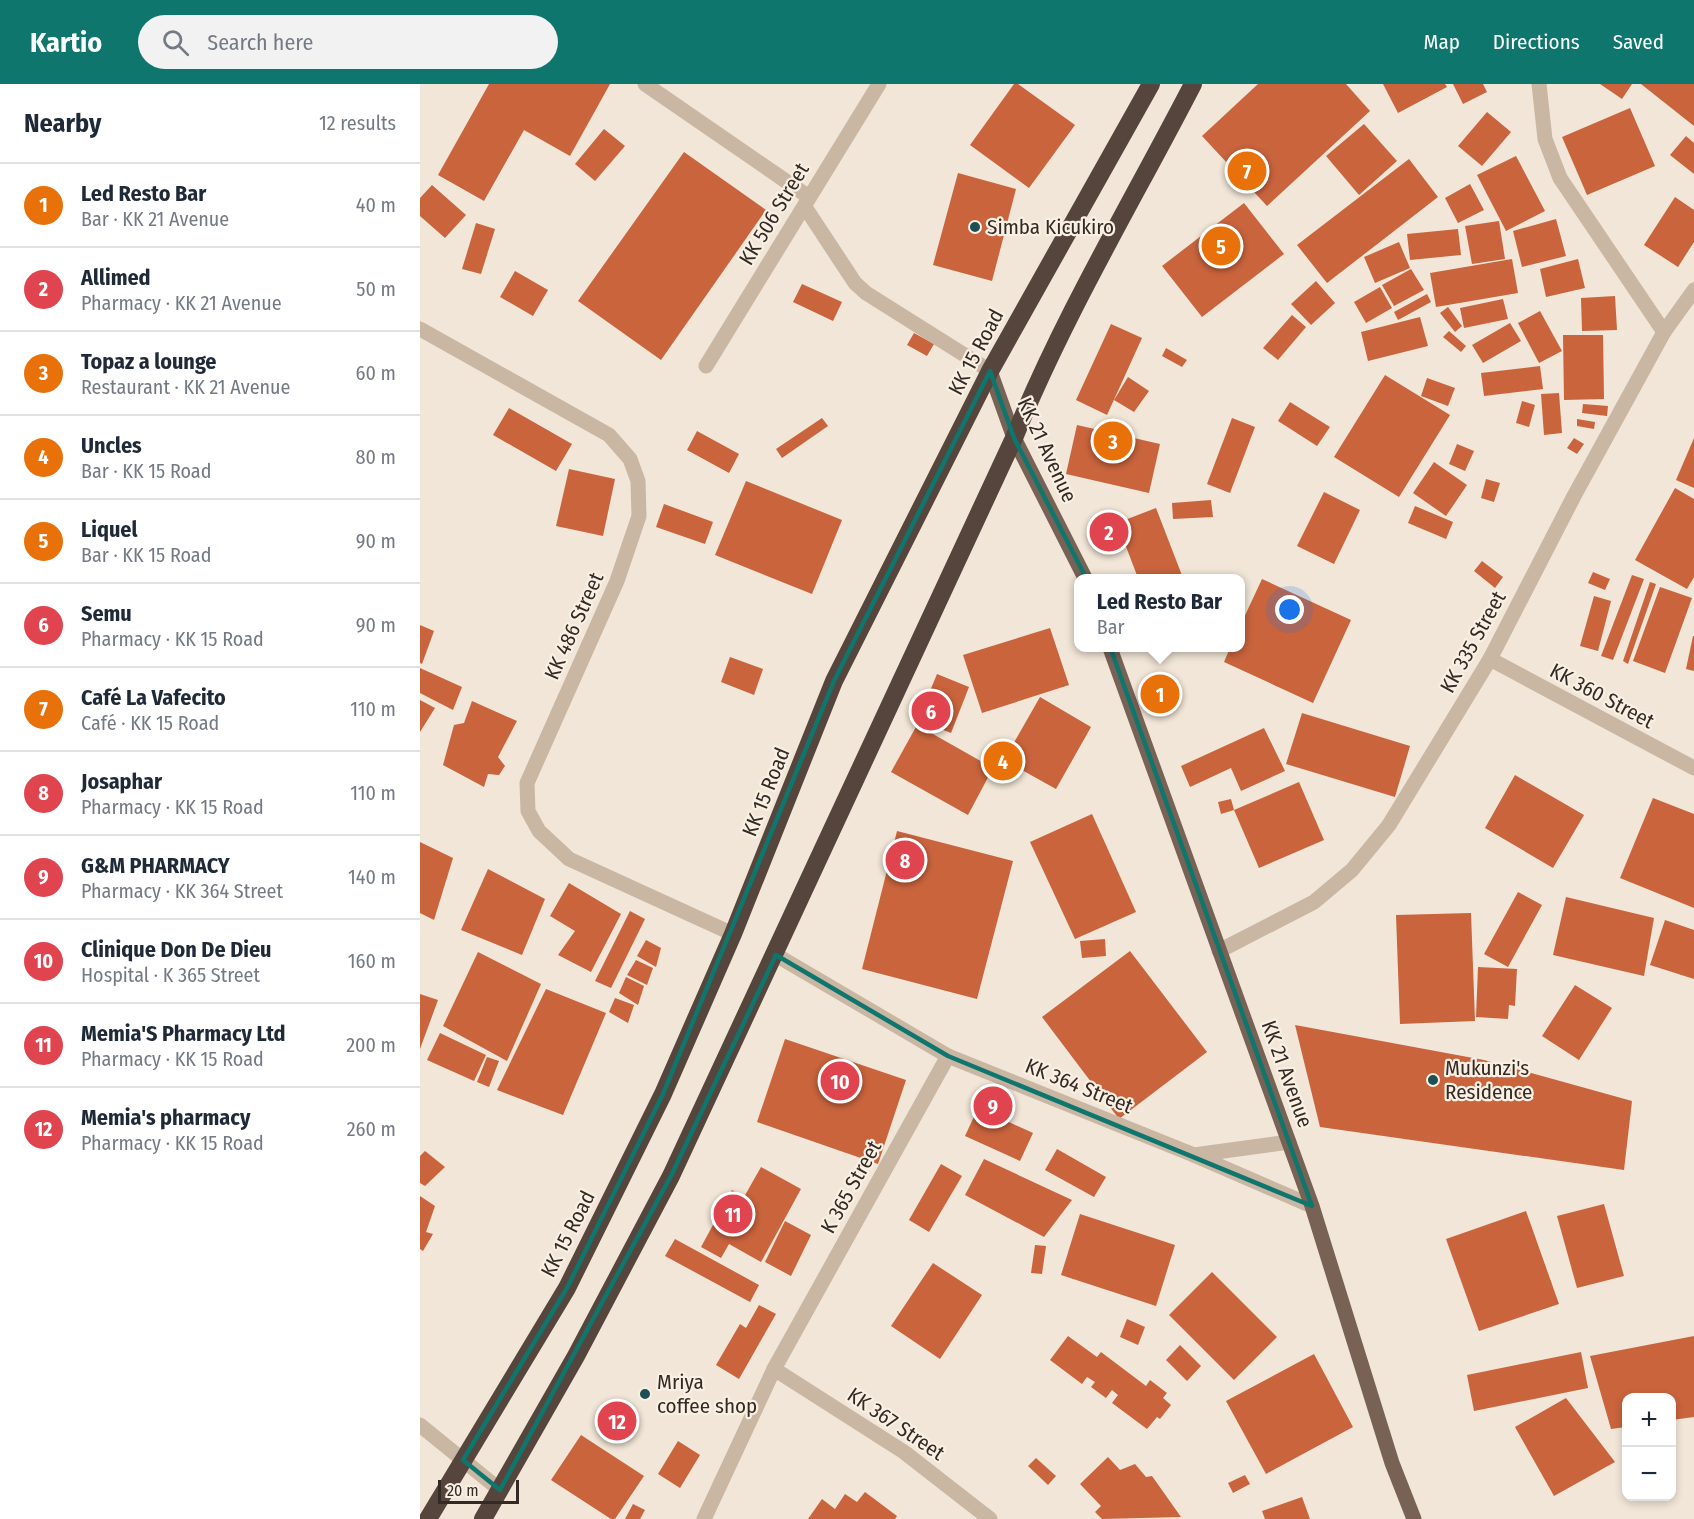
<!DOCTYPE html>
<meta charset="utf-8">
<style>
:root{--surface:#fff;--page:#f2f2f3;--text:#1f2937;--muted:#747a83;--line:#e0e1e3;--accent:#0f766e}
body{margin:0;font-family:"Fira Sans Condensed",sans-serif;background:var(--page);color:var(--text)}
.controls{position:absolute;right:18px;bottom:18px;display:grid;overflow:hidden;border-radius:12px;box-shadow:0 3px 9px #0003}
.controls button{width:54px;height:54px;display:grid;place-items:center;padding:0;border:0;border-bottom:2px solid var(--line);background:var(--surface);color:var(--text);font:30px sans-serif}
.scale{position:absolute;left:18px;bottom:15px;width:81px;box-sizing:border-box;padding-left:6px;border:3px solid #342a25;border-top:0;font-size:16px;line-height:21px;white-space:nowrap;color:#342a25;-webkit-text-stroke:4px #f9f0e3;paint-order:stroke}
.you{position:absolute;left:870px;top:526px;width:21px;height:21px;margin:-15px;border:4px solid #fff;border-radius:50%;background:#1a73e8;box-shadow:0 0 0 9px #1a73e833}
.badge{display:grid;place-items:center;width:39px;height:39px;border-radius:50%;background:var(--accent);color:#fff;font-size:20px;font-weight:700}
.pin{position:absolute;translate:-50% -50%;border:3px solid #fff;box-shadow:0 2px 6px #0006}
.popup{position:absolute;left:654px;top:490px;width:171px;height:78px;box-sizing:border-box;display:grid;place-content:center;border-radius:12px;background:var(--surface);filter:drop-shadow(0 2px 4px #0005);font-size:20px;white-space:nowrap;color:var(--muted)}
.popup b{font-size:22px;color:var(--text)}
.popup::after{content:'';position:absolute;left:50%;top:100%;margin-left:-12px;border:12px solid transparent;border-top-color:var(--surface)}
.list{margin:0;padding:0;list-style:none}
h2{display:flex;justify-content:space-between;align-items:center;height:78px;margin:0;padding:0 24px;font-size:26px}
h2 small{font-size:20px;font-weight:400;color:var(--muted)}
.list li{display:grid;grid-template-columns:39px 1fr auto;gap:18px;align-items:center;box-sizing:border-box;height:84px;padding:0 24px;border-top:2px solid var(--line)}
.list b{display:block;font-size:22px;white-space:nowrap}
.list p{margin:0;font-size:20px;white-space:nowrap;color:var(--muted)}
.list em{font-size:20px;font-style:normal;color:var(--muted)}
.icon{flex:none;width:33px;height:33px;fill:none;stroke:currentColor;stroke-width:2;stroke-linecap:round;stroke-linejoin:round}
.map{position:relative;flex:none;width:1274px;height:1435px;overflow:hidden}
header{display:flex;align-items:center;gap:36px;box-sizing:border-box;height:84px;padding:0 30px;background:var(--accent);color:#fff}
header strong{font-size:28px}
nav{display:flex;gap:33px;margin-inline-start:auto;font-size:21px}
.search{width:420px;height:54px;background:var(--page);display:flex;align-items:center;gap:15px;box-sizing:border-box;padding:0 21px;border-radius:33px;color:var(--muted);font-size:22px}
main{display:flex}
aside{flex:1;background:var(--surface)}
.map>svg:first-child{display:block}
.building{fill:#c9643d}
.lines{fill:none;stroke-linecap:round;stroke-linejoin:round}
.minor{stroke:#c9b6a3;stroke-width:15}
.major{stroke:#776255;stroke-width:15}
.highway{stroke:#55453c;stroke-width:18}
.marked{fill:none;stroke:#0f766e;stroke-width:4.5;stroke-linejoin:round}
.poi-dot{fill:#1a5056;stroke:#f9f0e3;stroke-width:2}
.labels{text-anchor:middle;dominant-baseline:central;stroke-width:4.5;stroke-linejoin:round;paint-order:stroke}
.street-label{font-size:21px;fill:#342a25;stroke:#f9f0e3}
.poi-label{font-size:21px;fill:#342a25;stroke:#f9f0e3;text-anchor:start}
</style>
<header>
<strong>Kartio</strong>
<div class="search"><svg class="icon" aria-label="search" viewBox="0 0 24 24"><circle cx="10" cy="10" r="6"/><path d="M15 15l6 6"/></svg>Search here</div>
<nav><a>Map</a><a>Directions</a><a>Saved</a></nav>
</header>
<main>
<aside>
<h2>Nearby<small>12 results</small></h2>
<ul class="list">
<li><span class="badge" style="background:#e8710a">1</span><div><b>Led Resto Bar</b><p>Bar · KK 21 Avenue</p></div><em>40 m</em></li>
<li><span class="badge" style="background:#e0444e">2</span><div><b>Allimed</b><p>Pharmacy · KK 21 Avenue</p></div><em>50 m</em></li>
<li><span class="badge" style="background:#e8710a">3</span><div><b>Topaz a lounge</b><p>Restaurant · KK 21 Avenue</p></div><em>60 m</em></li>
<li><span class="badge" style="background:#e8710a">4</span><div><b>Uncles</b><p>Bar · KK 15 Road</p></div><em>80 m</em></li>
<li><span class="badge" style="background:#e8710a">5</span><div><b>Liquel</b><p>Bar · KK 15 Road</p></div><em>90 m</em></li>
<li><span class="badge" style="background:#e0444e">6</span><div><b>Semu</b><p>Pharmacy · KK 15 Road</p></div><em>90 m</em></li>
<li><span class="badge" style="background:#e8710a">7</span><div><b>Café La Vafecito</b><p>Café · KK 15 Road</p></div><em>110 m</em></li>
<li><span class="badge" style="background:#e0444e">8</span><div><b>Josaphar</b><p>Pharmacy · KK 15 Road</p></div><em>110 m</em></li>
<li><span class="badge" style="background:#e0444e">9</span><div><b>G&amp;M PHARMACY</b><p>Pharmacy · KK 364 Street</p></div><em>140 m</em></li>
<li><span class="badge" style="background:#e0444e">10</span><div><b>Clinique Don De Dieu</b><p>Hospital · K 365 Street</p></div><em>160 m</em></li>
<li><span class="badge" style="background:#e0444e">11</span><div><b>Memia'S Pharmacy Ltd</b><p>Pharmacy · KK 15 Road</p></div><em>200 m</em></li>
<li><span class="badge" style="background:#e0444e">12</span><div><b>Memia's pharmacy</b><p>Pharmacy · KK 15 Road</p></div><em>260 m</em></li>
</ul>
</aside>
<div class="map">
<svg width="1274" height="1435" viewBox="0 0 1274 1435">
<rect width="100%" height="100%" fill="#f1e6d7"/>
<!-- building -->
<g class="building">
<path d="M69,0H190L150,72L104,46L64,117L18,91Z"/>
<path d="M594,0H598L655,41L609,104L550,61Z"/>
<path d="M838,0H926L950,27L847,122L782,52Z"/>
<path d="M963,0H1025L1027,3L978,29Z"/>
<path d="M1033,0H1063L1067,8L1043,20Z"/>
<path d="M1180,0H1212L1202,15Z"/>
<path d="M1221,0H1274V42Z"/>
<path d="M1210,24L1235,82L1167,111L1142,53Z"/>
<path d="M1067,28L1091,48L1062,82L1038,62Z"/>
<path d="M944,40L977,77L939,111L906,72Z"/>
<path d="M184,45L205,62L175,97L155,80Z"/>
<path d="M1266,52L1274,59V90L1250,71Z"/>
<path d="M264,68L346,126L241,276L158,217Z"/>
<path d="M1096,72L1125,127L1086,147L1057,91Z"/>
<path d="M989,75L1018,113L907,199L877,161Z"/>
<path d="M538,89L596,105L572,197L513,181Z"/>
<path d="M1050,100L1064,126L1038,139L1025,114Z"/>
<path d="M12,101L46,131L25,154L0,132V114Z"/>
<path d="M1255,113L1274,126V158L1258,183L1224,161Z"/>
<path d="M824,119L864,170L782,233L742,182Z"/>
<path d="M1136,135L1146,172L1102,183L1093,147Z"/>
<path d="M1079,137L1085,175L1052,180L1045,142Z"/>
<path d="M56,139L75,145L61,190L42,185Z"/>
<path d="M1038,145L1041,171L990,176L987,150Z"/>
<path d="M979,158L990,184L955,199L944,173Z"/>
<path d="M1092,175L1098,209L1016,223L1010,189Z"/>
<path d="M1158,175L1165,204L1126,213L1120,185Z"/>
<path d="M991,185L1004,206L974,222L962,201Z"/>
<path d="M95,187L128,206L113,232L80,213Z"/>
<path d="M896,197L915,219L891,241L871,220Z"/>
<path d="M382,200L422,218L413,237L373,218Z"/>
<path d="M960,203L972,224L946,239L934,218Z"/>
<path d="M1007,210L1011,218L978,236L974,228Z"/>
<path d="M1195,212L1197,246L1162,247L1161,214Z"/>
<path d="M1083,215L1088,235L1044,244L1040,224Z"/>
<path d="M1028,223L1042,242L1035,248L1020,229Z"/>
<path d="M1120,227L1142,267L1119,279L1098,239Z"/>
<path d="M872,231L886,243L858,276L843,264Z"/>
<path d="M1000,233L1008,262L948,277L941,248Z"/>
<path d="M1090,239L1101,257L1063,279L1052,261Z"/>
<path d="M691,240L722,254L687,331L656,316Z"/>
<path d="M1029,247L1046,262L1041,268L1023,253Z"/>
<path d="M494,249L514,260L507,272L487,261Z"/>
<path d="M1143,251H1183L1184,315L1144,316Z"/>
<path d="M746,264L767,276L762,283L742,272Z"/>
<path d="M1120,282L1123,305L1064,312L1061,289Z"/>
<path d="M965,291L1030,331L979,413L914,373Z"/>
<path d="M708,293L729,307L714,328L694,316Z"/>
<path d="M1007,294L1035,304L1028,322L1001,312Z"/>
<path d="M1139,309L1142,349L1124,351L1121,310Z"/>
<path d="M1102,317L1115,321L1109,343L1096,339Z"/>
<path d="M870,318L910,343L897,362L858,337Z"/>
<path d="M1163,320L1188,322L1187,332L1162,329Z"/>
<path d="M89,324L152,360L136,387L73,351Z"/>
<path d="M402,334L408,342L362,374L356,365Z"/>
<path d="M812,334L835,343L810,409L787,400Z"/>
<path d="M1157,335L1175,338L1174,345L1157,342Z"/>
<path d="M657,341L740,360L729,409L646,390Z"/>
<path d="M277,347L319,370L309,389L267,366Z"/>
<path d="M1154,354L1164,360L1157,370L1147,364Z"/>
<path d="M1274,354V404L1256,396Z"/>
<path d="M1037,360L1054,367L1045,387L1029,380Z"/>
<path d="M1014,378L1047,401L1026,432L993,409Z"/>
<path d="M149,385L195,395L183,452L136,442Z"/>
<path d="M1066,395L1080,399L1074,418L1061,414Z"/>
<path d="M326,397L422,436L392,510L295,471Z"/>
<path d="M1255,404L1274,415V493L1267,505L1215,476Z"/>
<path d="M904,408L940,426L914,480L877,462Z"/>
<path d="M791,416L793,433L753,435L752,419Z"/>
<path d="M244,420L293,438L285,460L236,443Z"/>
<path d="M995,422L1033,438L1026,455L988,439Z"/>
<path d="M736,424L763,494H718L697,439Z"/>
<path d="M1062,477L1083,493L1075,504L1054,487Z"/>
<path d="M1173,488L1190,495L1185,506L1168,499Z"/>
<path d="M1212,491L1224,495L1193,576L1181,572Z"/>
<path d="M842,495L931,536L893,619L804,578L810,564H821V540Z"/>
<path d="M1230,498L1236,500L1208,580L1203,577Z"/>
<path d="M1240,503L1272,514L1245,589L1213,577Z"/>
<path d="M1174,512L1191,517L1178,567L1160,562Z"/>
<path d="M0,541L14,547L2,580L0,579Z"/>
<path d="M630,544L649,601L562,629L543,571Z"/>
<path d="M1273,552H1274V587L1266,585Z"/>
<path d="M310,573L343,585L334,611L301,598Z"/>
<path d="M0,584L42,603L33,626L0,609Z"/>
<path d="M517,590L549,603L531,649L498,636Z"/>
<path d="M620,613L671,643L636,705L584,676Z"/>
<path d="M0,616L15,624L0,648Z"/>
<path d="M52,617L97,637L78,673L85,682L79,691L68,690L64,703L23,681L34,641L44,639Z"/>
<path d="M882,629L990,662L975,713L866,680Z"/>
<path d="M497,641L573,684L548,731L471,688Z"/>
<path d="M844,644L865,687L821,707L811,684L770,703L761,682Z"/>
<path d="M1095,691L1164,731L1133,784L1065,744Z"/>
<path d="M879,698L904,756L839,784L814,726Z"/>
<path d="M1233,714L1274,730V824L1200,794Z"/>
<path d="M811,715L814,726L801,730L798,718Z"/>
<path d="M672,730L716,828L655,855L610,758Z"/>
<path d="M477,747L593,777L557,915L442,885Z"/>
<path d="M0,758L33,774L14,836L0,829Z"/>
<path d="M68,785L125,815L102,871L41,846Z"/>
<path d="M149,799L201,830L171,888L138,871L155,847L130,832Z"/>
<path d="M1098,808L1122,821L1088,883L1064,870Z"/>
<path d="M1146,813L1234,834L1224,892L1133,871Z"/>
<path d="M210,827L225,835L191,904L175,897Z"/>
<path d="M1051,829L1055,937L980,940L976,831Z"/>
<path d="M1245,836L1274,846V895L1230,881Z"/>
<path d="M685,855L686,872L662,874L660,857Z"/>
<path d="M226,856L241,864L236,883L217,872Z"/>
<path d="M710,867L787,968L699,1035L622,933Z"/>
<path d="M58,868L121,900L87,977L23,942Z"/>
<path d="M216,876L233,884L227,901L207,891Z"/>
<path d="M1058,883L1097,885L1095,922L1089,921L1088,935L1056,933Z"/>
<path d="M206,893L224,902L218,921L199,909Z"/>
<path d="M1155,901L1192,924L1159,976L1122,952Z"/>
<path d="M126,905L186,929L143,1031L77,1006Z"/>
<path d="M0,910L18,916L0,965Z"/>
<path d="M195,914L214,921L208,939L189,928Z"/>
<path d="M875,941L1064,976L1212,1017L1204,1086L900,1043Z"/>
<path d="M20,949L66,971L54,997L7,976Z"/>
<path d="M365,955L486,996L458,1080L337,1038Z"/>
<path d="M67,973L79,977L69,1003L57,998Z"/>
<path d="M558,1024L613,1049L600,1077L545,1052Z"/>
<path d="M637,1065L686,1093L674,1113L625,1086Z"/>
<path d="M5,1067L25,1083L5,1102L0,1099V1072Z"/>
<path d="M564,1075L652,1116L624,1153L545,1111Z"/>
<path d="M521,1080L542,1092L509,1148L489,1136Z"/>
<path d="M341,1083L381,1105L341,1178L309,1160L301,1174L281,1163L312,1106L324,1113Z"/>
<path d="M0,1112L15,1122L6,1148L13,1150L3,1167L0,1165Z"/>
<path d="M1184,1120L1204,1192L1157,1204L1137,1132Z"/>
<path d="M1106,1127L1139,1220L1059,1247L1026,1155Z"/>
<path d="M660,1130L755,1161L736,1222L641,1191Z"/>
<path d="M365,1137L391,1151L371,1192L345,1178Z"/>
<path d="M255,1155L339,1201L330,1218L245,1172Z"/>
<path d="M615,1161L626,1162L622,1190L611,1189Z"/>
<path d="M513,1179L562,1211L520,1275L471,1242Z"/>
<path d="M792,1188L857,1253L814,1296L749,1231Z"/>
<path d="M339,1221L356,1230L319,1295L296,1281L320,1240L326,1244Z"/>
<path d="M707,1235L725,1243L718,1261L700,1253Z"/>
<path d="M648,1252L677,1273L681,1268L726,1302L730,1296L747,1309L743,1314L751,1321L740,1335L737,1333L727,1345L692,1319L698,1311L692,1306L686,1314L671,1303L675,1298L667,1293L662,1300L630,1276Z"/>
<path d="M1274,1252V1333L1252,1336V1314H1206V1343L1191,1345L1170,1272Z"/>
<path d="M760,1261L781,1282L767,1297L746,1276Z"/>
<path d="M1161,1268L1168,1304L1054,1327L1047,1291Z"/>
<path d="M894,1270L933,1343L846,1390L806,1317Z"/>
<path d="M1146,1314L1195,1378L1134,1412L1095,1343Z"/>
<path d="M161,1351L224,1392L195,1435H191L131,1396Z"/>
<path d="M258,1357L280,1371L260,1404L238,1390Z"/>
<path d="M688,1373L700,1386L715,1380L726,1393L732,1392L761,1433L682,1435L675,1428L681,1422L660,1400Z"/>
<path d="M616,1374L636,1392L628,1401L608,1382Z"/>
<path d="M825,1391L830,1400L813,1409L808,1399Z"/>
<path d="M445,1408L477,1432L475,1435H388L402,1415L415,1425L425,1410L437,1418Z"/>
<path d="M882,1413L890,1435H845L842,1427Z"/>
<path d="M213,1420L225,1426L220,1435H205Z"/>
</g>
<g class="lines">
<!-- minor -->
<g class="minor">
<path d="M225,0L389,113"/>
<path d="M1119,0L1125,55L1140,94L1244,248"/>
<path d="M385,123L435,199L446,209L570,287"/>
<path d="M0,245L189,351L210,375L218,397L219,432L197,497L107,699L108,727L119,747L149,775L313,850"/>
<path d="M286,282L459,0"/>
<path d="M1070,575L1274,684"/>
<path d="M799,867L894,818L932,786L969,741L1070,575L1154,412L1244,248L1274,206"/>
<path d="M528,972L774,1071L892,1122"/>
<path d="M774,1071L869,1058"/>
<path d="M354,1285L484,1368L570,1435"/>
<path d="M0,1341L80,1406"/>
<path d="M284,1435L354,1285L528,972L356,871"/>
</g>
<!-- major -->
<g class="major">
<path d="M570,287L594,354L665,494"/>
<path d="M690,564L892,1122L972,1379L994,1435"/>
</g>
<!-- highway -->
<g class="highway">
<path d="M8,1435L147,1204L243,1010L313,850L414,597L570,287L731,0"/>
<path d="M63,1435L156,1272L251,1092L594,354C644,231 712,118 773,0"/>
</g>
</g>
<!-- marked area -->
<path class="marked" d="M570,287L594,354L663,488L892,1122L528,972L356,871L251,1092L80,1406L43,1376L147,1204L243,1010L414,597Z"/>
<!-- markers -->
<g class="poi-dot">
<circle cx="555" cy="143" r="6"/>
<circle cx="1013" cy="996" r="6"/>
<circle cx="225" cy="1310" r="6"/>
</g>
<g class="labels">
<!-- street labels -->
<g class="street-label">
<text transform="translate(354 130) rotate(-59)">KK 506 Street</text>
<text transform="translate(556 268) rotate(-62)">KK 15 Road</text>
<text transform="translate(627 366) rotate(65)">KK 21 Avenue</text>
<text transform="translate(154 542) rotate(-66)">KK 486 Street</text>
<text transform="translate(1053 558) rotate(-61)">KK 335 Street</text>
<text transform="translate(1182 612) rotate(28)">KK 360 Street</text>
<text transform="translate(346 708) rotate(-68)">KK 15 Road</text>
<text transform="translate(867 990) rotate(70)">KK 21 Avenue</text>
<text transform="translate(659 1002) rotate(22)">KK 364 Street</text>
<text transform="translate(431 1103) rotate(-61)">K 365 Street</text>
<text transform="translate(148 1150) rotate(-63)">KK 15 Road</text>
<text transform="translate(476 1340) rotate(34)">KK 367 Street</text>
</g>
<!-- poi labels -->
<g class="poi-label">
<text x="567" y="143">Simba Kicukiro</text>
<text x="1025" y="984">Mukunzi's<tspan x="1025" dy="24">Residence</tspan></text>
<text x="237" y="1298">Mriya<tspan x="237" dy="24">coffee shop</tspan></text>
</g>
</g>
</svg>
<div class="controls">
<button>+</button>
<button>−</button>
</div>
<div class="scale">20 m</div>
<div class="you"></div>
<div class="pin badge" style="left:740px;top:610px;background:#e8710a">1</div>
<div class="popup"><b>Led Resto Bar</b>Bar</div>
<div class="pin badge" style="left:689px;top:448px;background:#e0444e">2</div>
<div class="pin badge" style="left:693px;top:357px;background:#e8710a">3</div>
<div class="pin badge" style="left:583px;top:677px;background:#e8710a">4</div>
<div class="pin badge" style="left:801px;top:162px;background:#e8710a">5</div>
<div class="pin badge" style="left:511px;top:627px;background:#e0444e">6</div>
<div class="pin badge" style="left:827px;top:87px;background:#e8710a">7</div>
<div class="pin badge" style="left:485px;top:776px;background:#e0444e">8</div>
<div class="pin badge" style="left:573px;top:1022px;background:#e0444e">9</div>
<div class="pin badge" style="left:420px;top:997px;background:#e0444e">10</div>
<div class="pin badge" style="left:313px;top:1130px;background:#e0444e">11</div>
<div class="pin badge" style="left:197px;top:1337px;background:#e0444e">12</div>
</div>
</main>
